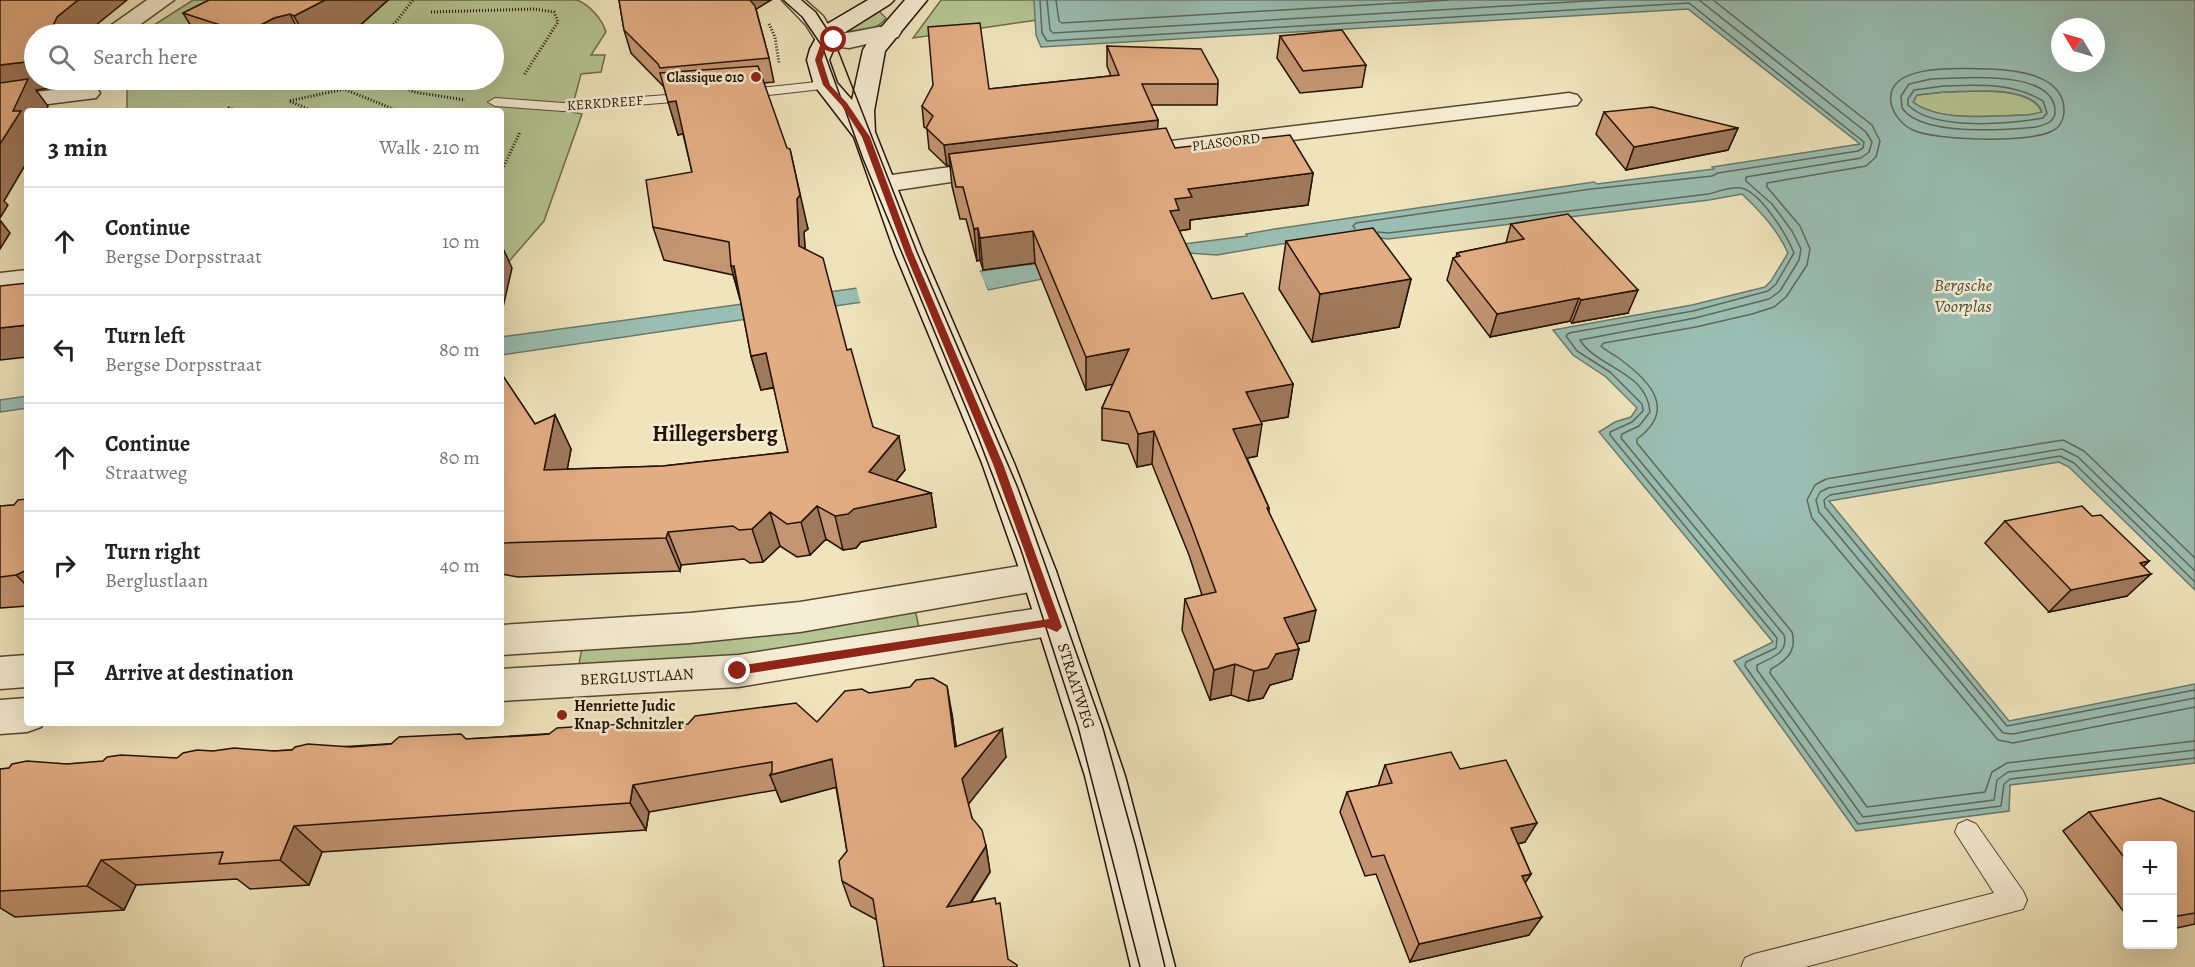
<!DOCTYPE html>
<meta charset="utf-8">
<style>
:root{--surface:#fff;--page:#f2f2f2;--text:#222;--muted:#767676;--line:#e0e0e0}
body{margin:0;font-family:Alegreya,serif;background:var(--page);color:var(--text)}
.controls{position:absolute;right:18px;bottom:18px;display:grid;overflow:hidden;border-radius:6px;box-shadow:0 6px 24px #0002}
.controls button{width:54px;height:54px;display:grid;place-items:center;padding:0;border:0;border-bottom:2px solid var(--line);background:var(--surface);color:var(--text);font:30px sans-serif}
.compass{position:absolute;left:2051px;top:18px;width:54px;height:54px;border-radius:50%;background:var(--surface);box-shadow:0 6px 24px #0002;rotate:308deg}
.stop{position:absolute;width:18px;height:18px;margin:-14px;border:4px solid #8f2418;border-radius:50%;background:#fff}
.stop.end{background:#8f2418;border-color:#fff;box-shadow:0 2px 6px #0008}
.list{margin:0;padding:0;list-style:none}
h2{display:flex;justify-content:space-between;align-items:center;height:78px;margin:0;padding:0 24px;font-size:26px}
h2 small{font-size:20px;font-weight:400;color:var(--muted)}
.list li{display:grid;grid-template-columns:39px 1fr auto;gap:18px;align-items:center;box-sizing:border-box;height:108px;padding:0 24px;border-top:2px solid var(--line)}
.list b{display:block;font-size:22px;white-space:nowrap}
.list p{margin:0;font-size:20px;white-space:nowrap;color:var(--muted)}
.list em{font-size:20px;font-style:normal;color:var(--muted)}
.icon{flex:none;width:33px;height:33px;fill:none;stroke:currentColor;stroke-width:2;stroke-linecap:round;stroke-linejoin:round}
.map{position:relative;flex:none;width:2195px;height:967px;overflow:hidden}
.search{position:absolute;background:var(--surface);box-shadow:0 6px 24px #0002;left:24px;top:24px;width:480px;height:66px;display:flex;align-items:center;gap:15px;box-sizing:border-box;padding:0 21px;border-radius:33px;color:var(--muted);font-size:22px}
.panel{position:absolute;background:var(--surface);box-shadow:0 6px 24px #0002;left:24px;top:108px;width:480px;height:618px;border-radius:6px}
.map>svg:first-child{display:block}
.green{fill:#b5c593;stroke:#6d6c4a;stroke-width:1.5}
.water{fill:#9abeb3;stroke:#6b796b;stroke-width:1.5;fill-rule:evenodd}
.pier{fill:#efe4bc}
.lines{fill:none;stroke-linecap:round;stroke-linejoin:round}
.shore{stroke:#60685a;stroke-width:1.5}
.lane-casing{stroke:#58462f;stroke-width:2}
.street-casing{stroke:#58462f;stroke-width:3}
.secondary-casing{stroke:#251200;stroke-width:3}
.path{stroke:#251200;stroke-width:3;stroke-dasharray:1 2;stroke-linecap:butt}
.lane{fill:#f5edd3;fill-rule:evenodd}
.street{fill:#f5edd3;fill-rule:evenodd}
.secondary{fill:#f5edd3;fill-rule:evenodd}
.tram{stroke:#251200;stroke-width:1.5}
.wall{fill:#c39572;stroke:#251200;stroke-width:1.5}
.shaded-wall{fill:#9f795c;stroke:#251200;stroke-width:1.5}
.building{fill:#e3ad84;stroke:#251200;stroke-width:1.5}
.route{fill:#8f2418}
.poi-dot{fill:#8f2418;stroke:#f5edd3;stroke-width:2}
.labels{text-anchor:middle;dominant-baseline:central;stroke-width:5;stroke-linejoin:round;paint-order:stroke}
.far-poi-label{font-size:14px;font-weight:bold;fill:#251200;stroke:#f5edd3;text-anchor:end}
.far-street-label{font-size:14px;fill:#251200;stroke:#f5edd3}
.street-label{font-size:16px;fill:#251200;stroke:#f5edd3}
.poi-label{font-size:16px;font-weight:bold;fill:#251200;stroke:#f5edd3;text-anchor:start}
.water-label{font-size:18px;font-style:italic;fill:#4e4e3f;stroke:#f5edd3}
.district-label{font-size:22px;font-weight:bold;fill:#251200;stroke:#f5edd3}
</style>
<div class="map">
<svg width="2195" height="967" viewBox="0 0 2195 967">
<rect width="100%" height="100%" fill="#efe4bc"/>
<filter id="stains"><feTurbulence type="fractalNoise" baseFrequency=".00333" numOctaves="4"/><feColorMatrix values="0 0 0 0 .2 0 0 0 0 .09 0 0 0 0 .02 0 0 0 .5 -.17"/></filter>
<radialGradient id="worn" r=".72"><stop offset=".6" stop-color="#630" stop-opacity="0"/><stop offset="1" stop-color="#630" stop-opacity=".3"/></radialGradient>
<!-- green -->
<g class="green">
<path d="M193,0H577C590,5 602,19 606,32L591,55H605L601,72L581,74L571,112L582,114L544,221L505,266H501V111H127V80H494V34H140Z"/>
<path d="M941,0H1034L1037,20L913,38Z"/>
<path d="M878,10L886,18C876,33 855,32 839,34Z"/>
<path d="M1944,92C1969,92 2032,84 2042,113L2028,115C1995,115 1940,123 1913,102L1917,95Z"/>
<path d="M915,609L919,628L698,662L578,669L582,648Z"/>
</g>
<!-- water -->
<g class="water">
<path d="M1034,0H2195V590L2069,467L2059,462L1829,501L2009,721L2195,684V763L2010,785L2009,811L1856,831L1734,661L1773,642L1599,432L1615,422L1631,417L1637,408L1606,377L1573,355L1553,330L1692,305L1765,287L1771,281L1788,253C1777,229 1761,212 1742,194L1709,200L1388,239L1351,235L1322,237L1217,255L1188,253L1107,266L988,290L985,284L501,355V337C750,304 998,267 1247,236L1246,234L1275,229L1594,182L1597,184L1714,169L1712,167L1860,144L1688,9L1041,47L1036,35ZM2060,27H2096V63H2060ZM1944,92C1968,92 2032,84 2042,112L2028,115C1995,115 1940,123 1913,102L1917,95Z"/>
<path d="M27,396V408L0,412V400Z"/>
</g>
<!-- pier -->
<path class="pier" d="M979,270L989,293L983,288L861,305L856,286Z"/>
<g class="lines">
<!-- shore -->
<g class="shore">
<path d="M1040,0L1042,33L1047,41L1689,3L1864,142L1863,148L1858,151L1718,173L1712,176L1591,189L1356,223L1353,226L1355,229"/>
<path d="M1047,0L1050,30L1053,33L1605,0"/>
<path d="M1056,0L1059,21L1062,23L1449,0"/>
<path d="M1699,0L1866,132L1872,142L1869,152L1861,158L1746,177V181L1772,204L1792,231L1801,249L1799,260L1780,291L1769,299L1695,318L1580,340C1597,368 1647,371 1650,412L1639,426L1622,434L1621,438L1784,635C1789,653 1771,658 1757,665V670L1863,817L1994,800L1997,780L2008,772L2195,750"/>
<path d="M1713,0L1872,125L1880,141L1876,157L1866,166L1767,183V187L1800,226L1810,249L1807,265L1786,297L1774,307L1752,314L1696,327L1604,343L1601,346C1607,352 1614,354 1620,359C1651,382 1677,410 1637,439V443L1792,632C1797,651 1787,660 1771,669L1770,673L1867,807L1985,792L1992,772L2007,763L2195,741"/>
<path d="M1990,69C2017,70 2066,75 2064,113C2063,121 2059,128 2052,131C2031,143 1936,141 1913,130C1903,126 1893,114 1891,103C1884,61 1966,69 1990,69Z"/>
<path d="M1957,78C1981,77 2053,74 2055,110C2056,122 2045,125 2036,127C2004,130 1922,137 1902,108L1901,96L1909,84L1931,79Z"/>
<path d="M1944,86C1979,85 2012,82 2043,101L2047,113L2043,118C2010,124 1933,131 1908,105V99L1914,90Z"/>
<path d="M1378,232L1388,233L1708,194C1718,192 1730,186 1741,188C1761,192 1787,236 1794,253L1776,284L1768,291L1693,311L1569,333L1566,336L1577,351L1610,372L1642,404L1643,411L1632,422L1610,432V435L1777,638L1776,648L1746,662L1745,666L1858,824L2001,806L2004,784L2010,779L2195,758"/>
<path d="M2195,558L2084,451L2063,440L1826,479L1815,485L1807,500L1812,518L1998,740L2013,743L2195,707"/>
<path d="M2195,571L2078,457L2062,449L1828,488L1820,492L1816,500L1819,512L2003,733L2013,734L2195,698"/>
<path d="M2195,582L2074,463L2060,456L1830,495L1824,500L1825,507L2007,726L2195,690"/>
</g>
<defs>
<g id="lane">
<path d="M826,81L831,82L833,85L831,88L742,98L735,94L742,90Z"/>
<path d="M692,93L697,94L699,97L697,100L563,111L495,106L488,102L495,98L563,103Z"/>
<path d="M1967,820L1976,824L2023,891L2027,900L2023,909L1805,967H1741L1745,958L1754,954L1994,893L1955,832L1958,824Z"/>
</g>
<g id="street">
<path d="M147,0H174L127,34H103L106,29Z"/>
<path d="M782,0H805L823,16L833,33C855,35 880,23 898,27L901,32L898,37L849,48L818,44L806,25Z"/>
<path d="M88,86L96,88L100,93L96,98L0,110V96Z"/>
<path d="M1569,93L1577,95L1581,100L1577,105L1130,160L1121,158L1118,153L1121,148L1130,146Z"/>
<path d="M995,161L1004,164L1008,169L1004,174L884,192L875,189L871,184L875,179L884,176Z"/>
<path d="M27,270V288L0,291V273Z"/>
<path d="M1038,557L1050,561L1056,571C1049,583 1043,588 1030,592L800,632L690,643L501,655V625L690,613L800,602L1020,566Z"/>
<path d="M1046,607L1070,616L1075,627L1070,638L1057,642L1043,637L738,687L501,701V669L738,655Z"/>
<path d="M27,655V687L0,689V657Z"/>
<path d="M27,698V723H43L41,727L27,732L0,734V700Z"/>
</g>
<path id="secondary" d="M868,0H894L890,4L839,36L829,60L837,83L852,100L863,50L866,45L905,0H927L885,51L874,111L875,132L923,253L1014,463L1056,571L1125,776L1175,967H1131L1085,776L1020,571L982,463L895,253L854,137L814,85L807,60L810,49L822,27Z"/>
</defs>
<!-- lane casing -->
<use href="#lane" class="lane-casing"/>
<!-- street casing -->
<use href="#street" class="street-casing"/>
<!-- secondary casing -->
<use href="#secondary" class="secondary-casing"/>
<!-- path -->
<g class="path">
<path d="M431,12L534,9L554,12L558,22L524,75"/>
<path d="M769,24L775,37L779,63"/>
<path d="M382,34L395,23L413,0"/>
<path d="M387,80L414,92L465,100"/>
<path d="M227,111L229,108L240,111"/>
<path d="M313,111L289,101L344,89L398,111"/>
<path d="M501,172L520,132"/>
</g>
<!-- lane -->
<use href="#lane" class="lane"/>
<!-- street -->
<use href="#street" class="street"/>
<!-- secondary -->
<use href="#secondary" class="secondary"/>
<!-- tram -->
<g class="tram">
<path d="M783,0L802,17L822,46L863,159L978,437L1021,550L1078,727L1140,967"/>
<path d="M802,0L816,12L834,40L917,252L1018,488L1103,728L1136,847L1165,967"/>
</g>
</g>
<!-- wall -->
<g class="wall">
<path d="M209,0H388L357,28L344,34H196L183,13Z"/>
<path d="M619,0H771L756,9L769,58L774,82L764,83L808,229L804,232L805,249L847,350L873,427L905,470L896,481L931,493L936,527L861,542L856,548L843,550L826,539L810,555L797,557L780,546L763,562L750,563L744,559L681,565L680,571L518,577L501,574V373L535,424L555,415L571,449L567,469L663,466L788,452L774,388L761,390L751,356L740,298L733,275L664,260L653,227L692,172L683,134L678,135L664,87L631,53L624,30Z"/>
<path d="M1280,36L1366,65L1362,87L1300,93L1277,58Z"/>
<path d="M1107,46L1218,84L1217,105H1151L1158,120L1157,129L1175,148L1313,173L1308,205L1190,220V229L1179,231L1212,299L1293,384L1288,417L1260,421L1257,456L1247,458L1269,508V513L1309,641L1296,644L1299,649L1292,679L1270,685L1263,698L1248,701L1231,695L1210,700L1182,630L1185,599L1202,595L1189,555L1152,464L1137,467L1128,444L1102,440V408L1113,384L1086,390L1035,263L983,270L980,260L977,261L966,219H960L952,186L950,166H947L929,149L927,129L924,127L922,106L989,89L1111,76L1107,66Z"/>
<path d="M1604,112L1738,128L1728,150L1626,170L1596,134Z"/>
<path d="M1511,224L1628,313L1572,323L1570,321L1490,337L1447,280L1453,258L1456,257L1457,253L1506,243Z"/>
<path d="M1286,241L1411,279L1399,327L1312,342L1279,289Z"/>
<path d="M27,499V606L0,608V506L14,505Z"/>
<path d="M2092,516L2149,561L2143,567L2127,596L2049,612L1985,543L2005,521Z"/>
<path d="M869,693L952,714L956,746L1006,757L968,804L972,818L986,846L990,872L971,903L884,966L877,920L851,906L842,881L847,851L836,787L781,802L776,790L649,812L646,830L322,852L309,885L250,889L237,879L136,885L124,910L15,917L0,908V769L67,764L177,758L213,751H274L624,729L817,722Z"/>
<path d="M1385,765L1460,769L1525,842L1518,844L1531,874L1525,883L1529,935L1410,962L1376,874L1365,876L1340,812L1347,792L1378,786Z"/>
<path d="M2089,812H2195V924L2172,929V846H2127V916L2063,831Z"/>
</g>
<!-- shaded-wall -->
<g class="shaded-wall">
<path d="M78,0H127L85,34H49L57,17Z"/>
<path d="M325,0H388L357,28L344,34H304L294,16Z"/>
<path d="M745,0H771L748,14Z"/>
<path d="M290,14L300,34H246L245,33L274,18Z"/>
<path d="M34,61V80H59L56,87L36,90L48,106L46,111H27V162L4,201L8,205L0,218V65Z"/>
<path d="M676,101L686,133L678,135L668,102Z"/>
<path d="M1158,120L1157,141L949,154L950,166H947L944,145Z"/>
<path d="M1738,128L1728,150L1626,170L1634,147Z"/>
<path d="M790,149L808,229L804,232L807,280L799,246L797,199Z"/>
<path d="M1313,173L1308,205L1190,220V229L1178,231L1170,211L1175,199L1188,189Z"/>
<path d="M0,220L10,233L0,249Z"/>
<path d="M978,228L980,260L977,261L974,229Z"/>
<path d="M1033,231L1035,263L983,270L980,238Z"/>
<path d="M501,244L512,268L501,316Z"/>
<path d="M731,266H734L740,300Z"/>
<path d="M1411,279L1399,327L1312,342L1320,294Z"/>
<path d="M1638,290L1628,313L1572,323L1581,300Z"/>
<path d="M1579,298L1570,321L1490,337L1497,314Z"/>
<path d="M27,325V357L0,360V328Z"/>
<path d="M1129,349L1128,381L1086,390V357Z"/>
<path d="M766,353L775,387L761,390L751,356Z"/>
<path d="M1293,384L1288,417L1242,425L1246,392Z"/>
<path d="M555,415L571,449L561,503L544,470Z"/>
<path d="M1262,424L1257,456L1229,462L1233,429Z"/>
<path d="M1154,431L1152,464L1137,467L1138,434Z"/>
<path d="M899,436L905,470L877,504L931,493L936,527L861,542L856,548L843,550L835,516L869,472Z"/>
<path d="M817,506L826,539L810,555L801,522Z"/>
<path d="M770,512L780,546L763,562L752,529Z"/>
<path d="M668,532L681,565L680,571L666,538Z"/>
<path d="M2149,561L2131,578L2151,574L2127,596L2049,612L2071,590L2140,563Z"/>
<path d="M25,570H27V586L16,575Z"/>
<path d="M1316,610L1309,641L1278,648L1284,618Z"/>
<path d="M1299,649L1292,679L1270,685L1263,698L1248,701L1254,671L1276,654Z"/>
<path d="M1235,664L1231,695L1210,700L1214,670Z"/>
<path d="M947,686L952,714L960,774L955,747Z"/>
<path d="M1002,729L1006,757L967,806L962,779Z"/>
<path d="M832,759L841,786L781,802L770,775Z"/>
<path d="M633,785L649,812L646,830L630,803Z"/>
<path d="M1537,823L1525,842L1500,848L1511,828Z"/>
<path d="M294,826L322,852L309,885L280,860Z"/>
<path d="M986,846L990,872L952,931L947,907Z"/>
<path d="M101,860L136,885L124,910L87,886Z"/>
<path d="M1531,874L1519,892L1522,876Z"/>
<path d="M1542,917L1529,935L1410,962L1419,944Z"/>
</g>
<!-- building -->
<g class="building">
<path d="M0,0H78L57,17L49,34H34V61L0,65Z"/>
<path d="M209,0H325L294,16L290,14L274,18L245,33L183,13Z"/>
<path d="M619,0H750L755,6L769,58L660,68L658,64L624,30Z"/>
<path d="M980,23L989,89L1119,75L1107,46L1201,49L1218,80V84H1142L1158,120L944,145L926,128L933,116L922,106L933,85L928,27Z"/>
<path d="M1342,30L1366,65L1303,71L1280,36Z"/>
<path d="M758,66L787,148L790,149L800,195L797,199L799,246L823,258L847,350L851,349L873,427L899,436L869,472L931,493L854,509L848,514L835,516L817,506L801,522L787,524L770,512L752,529L739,530L733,526L668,532L666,538L501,543V373L535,424L555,415L544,470L663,466L788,452L766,353L751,356L734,266H731L729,242L653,227L646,180L692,172L676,101L668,102L660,73Z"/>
<path d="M28,79L13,111H21L0,144V83Z"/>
<path d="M1652,107L1738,128L1634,147L1604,112Z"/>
<path d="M1166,128L1175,148L1290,135L1313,173L1188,189L1192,197L1175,199L1179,210L1170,211L1212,299L1243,293L1293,384L1246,392L1262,424L1233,429L1269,508H1267L1316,610L1284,618L1299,649L1276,654L1268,668L1254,671L1235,664L1214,670L1185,599L1216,592L1191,524L1154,431L1138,434L1129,412L1102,408L1129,349L1086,357L1033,231L980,238L978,228L974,229L963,187H956L949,154Z"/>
<path d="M1568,214L1638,290L1581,300L1579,298L1497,314L1453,258L1460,256L1457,253L1524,239L1511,224Z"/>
<path d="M1373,228L1411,279L1320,294L1286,241Z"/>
<path d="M27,283V325L0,328V286Z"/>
<path d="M27,499V570L16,575L0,577V506L14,505L18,500Z"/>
<path d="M2082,506L2092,516L2101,515L2149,561L2140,563L2151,574L2071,590L2005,521Z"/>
<path d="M933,678L947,686L955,747L1002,729L962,779L972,818L982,830L986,846L947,907L995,898L996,904L1000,903L1008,959L1017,965V967H883L884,966L873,899L842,881L839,861L847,851L832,759L770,775L772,772V762L633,785L630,803L294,826L280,860L219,864L223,852L101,860L87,886L0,891V769L9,768L12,764L27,761L67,764L103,761L107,757L121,755L177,758L183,753L197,750L213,751L234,748L274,751L292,750L295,747L308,744L351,747L391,744L399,737L461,734L466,739L537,735L549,734L557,728L618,724L624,729L688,724L695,716L796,703L817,722L845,691L862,689L869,693L910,687L916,680Z"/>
<path d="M1451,752L1460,769L1506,760L1537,823L1511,828L1531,874L1522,876L1542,917L1419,944L1384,855L1372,857L1347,792L1392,783L1385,765Z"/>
<path d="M2160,798L2195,812V913L2172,917V846H2127V861L2089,812Z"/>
</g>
<!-- route -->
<path class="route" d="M823,37L838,40L828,41L822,60L830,85L847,103L870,137L913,253L1003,464L1062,627L1057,632L1045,627L738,675L732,671L738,666L1049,619L993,464L905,253L862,137L842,106L823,85L815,60Z"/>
<!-- markers -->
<g class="poi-dot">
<circle cx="756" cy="77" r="6"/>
<circle cx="562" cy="715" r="6"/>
</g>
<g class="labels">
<!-- far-poi labels -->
<g class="far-poi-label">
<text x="744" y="77">Classique 010</text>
</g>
<!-- far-street labels -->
<g class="far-street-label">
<text transform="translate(605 103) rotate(-4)">KERKDREEF</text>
<text transform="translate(1226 142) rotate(-7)">PLASOORD</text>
</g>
<!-- street labels -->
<g class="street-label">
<text transform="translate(637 677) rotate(-3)">BERGLUSTLAAN</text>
<text transform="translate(1076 686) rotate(72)">STRAATWEG</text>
</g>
<!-- poi labels -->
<g class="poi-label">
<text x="574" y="706">Henriette Judic<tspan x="574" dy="18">Knap-Schnitzler</tspan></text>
</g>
<!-- water labels -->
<g class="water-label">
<text x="1963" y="285">Bergsche<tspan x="1963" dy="21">Voorplas</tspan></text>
</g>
<!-- district labels -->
<g class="district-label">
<text x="715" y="434">Hillegersberg</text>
</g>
</g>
<rect width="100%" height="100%" filter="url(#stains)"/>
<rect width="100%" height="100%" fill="url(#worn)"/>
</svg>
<div class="controls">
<button>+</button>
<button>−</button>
</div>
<svg class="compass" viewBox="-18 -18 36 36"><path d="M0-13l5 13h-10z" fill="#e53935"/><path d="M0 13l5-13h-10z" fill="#767676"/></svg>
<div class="stop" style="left:834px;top:40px"></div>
<div class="stop end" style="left:738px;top:671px"></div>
<div class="search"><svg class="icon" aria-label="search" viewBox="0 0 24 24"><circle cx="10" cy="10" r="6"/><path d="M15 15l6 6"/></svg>Search here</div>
<section class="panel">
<h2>3 min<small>Walk · 210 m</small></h2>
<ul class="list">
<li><svg class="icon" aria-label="ahead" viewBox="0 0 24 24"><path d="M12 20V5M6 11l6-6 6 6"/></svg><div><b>Continue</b><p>Bergse Dorpsstraat</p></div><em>10 m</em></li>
<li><svg class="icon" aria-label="left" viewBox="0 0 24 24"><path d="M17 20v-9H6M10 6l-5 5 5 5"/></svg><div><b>Turn left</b><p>Bergse Dorpsstraat</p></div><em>80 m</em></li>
<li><svg class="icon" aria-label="ahead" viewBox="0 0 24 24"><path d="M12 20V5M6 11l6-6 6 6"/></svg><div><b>Continue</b><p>Straatweg</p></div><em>80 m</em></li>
<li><svg class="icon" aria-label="right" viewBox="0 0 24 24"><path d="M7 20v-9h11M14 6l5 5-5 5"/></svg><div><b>Turn right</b><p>Berglustlaan</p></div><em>40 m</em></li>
<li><svg class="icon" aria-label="arrive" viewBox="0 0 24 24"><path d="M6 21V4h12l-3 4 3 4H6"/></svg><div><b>Arrive at destination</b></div></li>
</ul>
</section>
</div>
